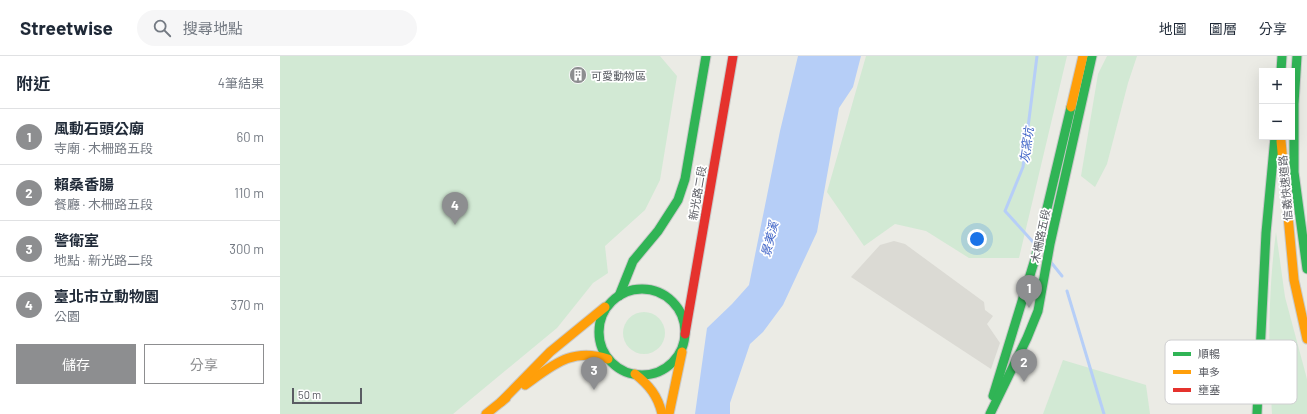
<!DOCTYPE html>
<html lang="zh-TW">
<meta charset="utf-8">
<style>
:root{--surface:#fff;--page:#f6f6f7;--text:#1f2937;--muted:#747a83;--line:#e0e1e3;--accent:#8d8e90}
body{margin:0;font-family:Barlow,"Noto Sans TC",sans-serif;background:var(--page);color:var(--text)}
.controls{position:absolute;right:12px;top:12px;display:grid;overflow:hidden;border-radius:0px;box-shadow:0 4px 16px #0002}
.controls button{width:36px;height:36px;display:grid;place-items:center;padding:0;border:0;border-bottom:1px solid var(--line);background:var(--surface);color:var(--text);font:20px sans-serif}
.scale{position:absolute;left:12px;bottom:10px;width:70px;box-sizing:border-box;padding-left:4px;border:2px solid #5a5c63;border-top:0;font-size:11px;line-height:14px;white-space:nowrap;color:#5a5c63;-webkit-text-stroke:3px #fff;paint-order:stroke}
.you{position:absolute;left:697px;top:183px;width:14px;height:14px;margin:-10px;border:3px solid #fff;border-radius:50%;background:#1a73e8;box-shadow:0 0 0 6px #1a73e833}
.badge{display:grid;place-items:center;width:26px;height:26px;border-radius:50%;background:var(--accent);color:#fff;font-size:13px;font-weight:700}
.pin{position:absolute;translate:-50% -33px;filter:drop-shadow(0 1px 2px #0008)}
.pin::after{content:'';position:absolute;top:21px;width:14px;height:12px;background:inherit;clip-path:polygon(0 0,100% 0,50% 100%)}
.list{margin:0;padding:0;list-style:none}
h2{display:flex;justify-content:space-between;align-items:center;height:52px;margin:0;padding:0 16px;font-size:17px}
h2 small{font-size:13px;font-weight:400;color:var(--muted)}
.list li{display:grid;grid-template-columns:26px 1fr auto;gap:12px;align-items:center;box-sizing:border-box;height:56px;padding:0 16px;border-top:1px solid var(--line)}
.list b{display:block;font-size:15px;white-space:nowrap}
.list p{margin:0;font-size:13px;white-space:nowrap;color:var(--muted)}
.list em{font-size:13px;font-style:normal;color:var(--muted)}
.actions{display:flex;gap:8px;padding:12px 16px}
.actions a{flex:1;padding:9px 0;border:1px solid var(--accent);border-radius:0px;text-align:center;font-size:14px;color:var(--accent)}
.actions .main{background:var(--accent);color:#fff}
.icon{flex:none;width:22px;height:22px;fill:none;stroke:currentColor;stroke-width:2;stroke-linecap:round;stroke-linejoin:round}
.map{position:relative;flex:none;width:1027px;height:358px;overflow:hidden}
header{display:flex;align-items:center;gap:24px;box-sizing:border-box;height:56px;padding:0 20px;background:var(--surface);border-bottom:1px solid var(--line)}
header strong{font-size:19px}
nav{display:flex;gap:22px;margin-inline-start:auto;font-size:14px}
.search{width:280px;height:36px;background:var(--page);display:flex;align-items:center;gap:10px;box-sizing:border-box;padding:0 14px;border-radius:22px;color:var(--muted);font-size:15px}
main{display:flex}
aside{flex:1;background:var(--surface)}
.map>svg:first-child{display:block}
.industrial{fill:#dbdad4}
.green{fill:#d2e9d4}
.water{fill:#b6cef7}
.lines{fill:none;stroke-linecap:round;stroke-linejoin:round}
.stream{stroke:#b6cef7;stroke-width:3}
.fast-casing{stroke:#c9c9c9;stroke-width:11}
.slow-casing{stroke:#c9c9c9;stroke-width:11}
.jam-casing{stroke:#c9c9c9;stroke-width:11}
.fast{stroke:#30b455;stroke-width:9}
.slow{stroke:#ff9f0a;stroke-width:9}
.jam{stroke:#e5322d;stroke-width:9}
.labels{text-anchor:middle;dominant-baseline:central;stroke-width:3.5;stroke-linejoin:round;paint-order:stroke}
.poi-label{font-size:11px;fill:#5a5c63;stroke:#fff;text-anchor:start}
.street-label{font-size:11px;fill:#5a5c63;stroke:#fff}
.water-label{font-size:12px;font-style:italic;fill:#3e63c7;stroke:#fff}
.key{fill:#fff;stroke:#ceced0;stroke-width:1}
.key-label{font-size:11px;fill:#5a5c63}
</style>
<header>
<strong>Streetwise</strong>
<div class="search"><svg class="icon" aria-label="search" viewBox="0 0 24 24"><circle cx="10" cy="10" r="6"/><path d="M15 15l6 6"/></svg>搜尋地點</div>
<nav><a>地圖</a><a>圖層</a><a>分享</a></nav>
</header>
<main>
<aside>
<h2>附近<small>4筆結果</small></h2>
<ul class="list">
<li><span class="badge">1</span><div><b>風動石頭公廟</b><p>寺廟 · 木柵路五段</p></div><em>60 m</em></li>
<li><span class="badge">2</span><div><b>賴桑香腸</b><p>餐廳 · 木柵路五段</p></div><em>110 m</em></li>
<li><span class="badge">3</span><div><b>警衛室</b><p>地點 · 新光路二段</p></div><em>300 m</em></li>
<li><span class="badge">4</span><div><b>臺北市立動物園</b><p>公園</p></div><em>370 m</em></li>
</ul>
<div class="actions"><a class="main">儲存</a><a>分享</a></div>
</aside>
<div class="map">
<svg width="1027" height="358" viewBox="0 0 1027 358">
<rect width="100%" height="100%" fill="#ebebe5"/>
<!-- industrial -->
<path class="industrial" d="M614,185L625,188L704,246L705,254L713,260L707,268L720,287L711,313L571,221L600,189Z"/>
<!-- green -->
<g class="green">
<path d="M0,0H380L397,20L380,124L365,154L325,190L328,217L313,227L277,272L173,358H0Z"/>
<path d="M586,0H787L739,202H689L646,175L615,168L584,190L547,136Z"/>
<path d="M827,0H857L848,27L827,108L815,131L801,120L818,18Z"/>
<path d="M996,176L1005,241L1027,323V358H992C988,297 988,237 996,176Z"/>
<circle cx="364" cy="277" r="21"/>
<path d="M783,304L866,329L870,358H763Z"/>
</g>
<!-- water -->
<path class="water" d="M518,0H581L573,31L559,52L537,176L503,249L483,276L470,288L450,347V358H415L427,272L452,248L469,229L500,75Z"/>
<g class="lines">
<!-- stream -->
<g class="stream">
<path d="M754,187L725,155L743,111L757,0"/>
<path d="M770,205L782,220"/>
<path d="M787,235L824,358"/>
</g>
<defs>
<g id="fast">
<path d="M1017,0L1014,48V116L1027,213"/>
<path d="M1001,15L1002,0"/>
<circle cx="362" cy="276" r="43"/>
<path d="M339,240L353,205L378,175L398,144L405,123L426,0"/>
<path d="M713,340L755,203L791,51"/>
<path d="M710,358L747,282L758,255L770,188L812,0"/>
<path d="M977,358L986,177L995,81"/>
</g>
<g id="slow">
<path d="M791,51L803,0"/>
<path d="M1001,85L1014,224L1027,283"/>
<path d="M355,318C369,329 378,340 382,358"/>
<path d="M245,329C273,309 292,291 328,303"/>
<path d="M221,346L270,296L325,251"/>
<path d="M206,358L226,342"/>
<path d="M389,358L402,296"/>
</g>
<path id="jam" d="M405,278L453,0"/>
</defs>
<!-- fast casing -->
<use href="#fast" class="fast-casing"/>
<!-- slow casing -->
<use href="#slow" class="slow-casing"/>
<!-- jam casing -->
<use href="#jam" class="jam-casing"/>
<!-- fast -->
<use href="#fast" class="fast"/>
<!-- slow -->
<use href="#slow" class="slow"/>
<!-- jam -->
<use href="#jam" class="jam"/>
</g>
<!-- icons -->
<defs>
<symbol id="building-disc" viewBox="-11 -11 22 22"><circle r="9.5" fill="#8d8e90" stroke="#fff"/><path d="M-4-6H4V6H1V3H-1V6H-4ZM-2.5-4.3h1.7v1.8h-1.7ZM.8-4.3h1.7v1.8H.8ZM-2.5-1h1.7V.8h-1.7ZM.8-1h1.7V.8H.8Z" fill="#fff"/></symbol>
</defs>
<g fill-rule="evenodd">
<use href="#building-disc" x="288" y="9" width="20" height="20"/>
</g>
<g class="labels">
<!-- poi labels -->
<g class="poi-label">
<text x="311" y="19">可愛動物區</text>
</g>
<!-- street labels -->
<g class="street-label">
<text transform="translate(1005 132) rotate(-95)">信義快速道路</text>
<text transform="translate(417 137) rotate(-80)">新光路二段</text>
<text transform="translate(760 180) rotate(-78)">木柵路五段</text>
</g>
<!-- water labels -->
<g class="water-label">
<text transform="translate(746 89) rotate(-82)">灰窯坑</text>
<text transform="translate(489 183) rotate(-76)">景美溪</text>
</g>
</g>
<!-- legend -->
<rect x="885" y="284" width="132" height="64" rx="6" class="key"/>
<rect x="893" y="296" width="18" height="4" fill="#30b455"/>
<rect x="893" y="314" width="18" height="4" fill="#ff9f0a"/>
<rect x="893" y="332" width="18" height="4" fill="#e5322d"/>
<g class="key-label">
<text x="918" y="302">順暢</text>
<text x="918" y="320">車多</text>
<text x="918" y="338">壅塞</text>
</g>
</svg>
<div class="controls">
<button>+</button>
<button>−</button>
</div>
<div class="scale">50 m</div>
<div class="you"></div>
<div class="pin badge" style="left:749px;top:252px">1</div>
<div class="pin badge" style="left:744px;top:326px">2</div>
<div class="pin badge" style="left:314px;top:334px">3</div>
<div class="pin badge" style="left:175px;top:169px">4</div>
</div>
</main>
